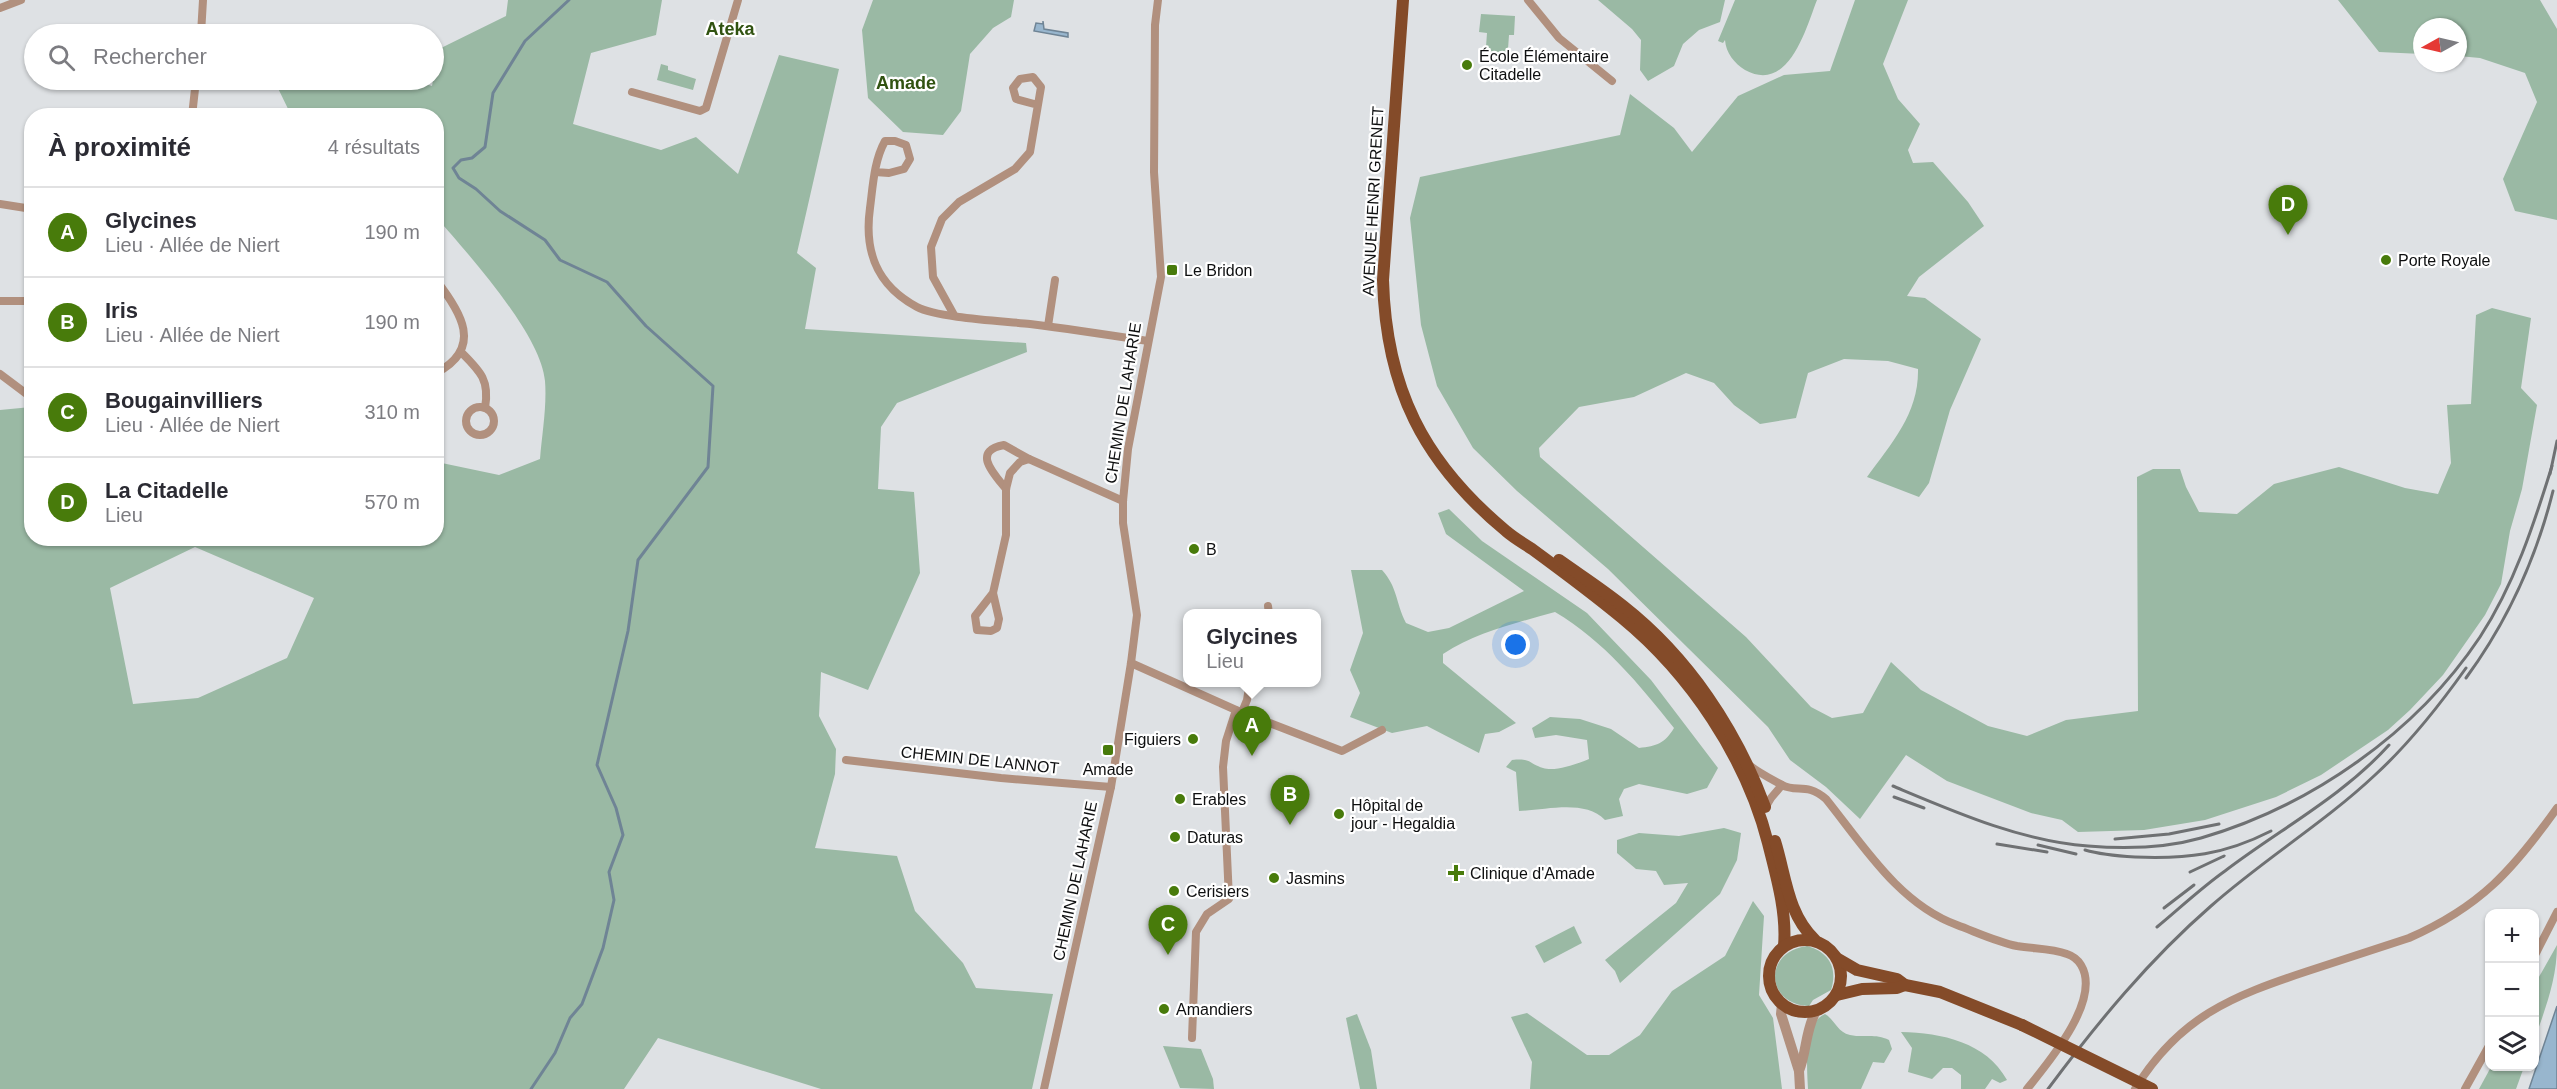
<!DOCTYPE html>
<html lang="fr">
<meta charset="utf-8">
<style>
:root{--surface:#fff;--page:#f7f7f7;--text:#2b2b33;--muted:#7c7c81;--line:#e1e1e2;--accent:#487b0b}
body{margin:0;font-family:Helvetica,sans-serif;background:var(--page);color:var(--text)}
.controls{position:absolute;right:18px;bottom:18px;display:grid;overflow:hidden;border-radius:12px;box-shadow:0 2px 4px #0004}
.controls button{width:54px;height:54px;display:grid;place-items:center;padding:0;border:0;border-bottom:2px solid var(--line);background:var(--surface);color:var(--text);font:30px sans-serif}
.compass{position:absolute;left:2413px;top:18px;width:54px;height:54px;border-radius:50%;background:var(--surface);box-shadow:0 2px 4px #0004;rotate:262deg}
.you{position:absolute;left:1516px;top:645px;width:21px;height:21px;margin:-15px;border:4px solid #fff;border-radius:50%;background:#1a73e8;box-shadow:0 0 0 9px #1a73e833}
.badge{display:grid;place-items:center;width:39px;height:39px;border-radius:50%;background:var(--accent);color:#fff;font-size:20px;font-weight:700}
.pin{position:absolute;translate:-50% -50px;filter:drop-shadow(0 2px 3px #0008)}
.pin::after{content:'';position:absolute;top:32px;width:21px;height:18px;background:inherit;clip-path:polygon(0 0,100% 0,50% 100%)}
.popup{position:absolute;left:1183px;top:609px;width:138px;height:78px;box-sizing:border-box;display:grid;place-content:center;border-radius:12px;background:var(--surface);filter:drop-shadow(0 2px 4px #0005);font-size:20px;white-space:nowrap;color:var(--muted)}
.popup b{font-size:22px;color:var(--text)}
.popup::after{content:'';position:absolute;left:50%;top:100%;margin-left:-12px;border:12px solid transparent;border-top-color:var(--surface)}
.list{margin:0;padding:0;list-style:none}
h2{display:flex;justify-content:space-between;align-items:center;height:78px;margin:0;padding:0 24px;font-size:26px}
h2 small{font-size:20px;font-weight:400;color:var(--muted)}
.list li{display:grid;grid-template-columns:39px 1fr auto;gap:18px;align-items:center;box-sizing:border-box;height:90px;padding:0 24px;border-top:2px solid var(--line)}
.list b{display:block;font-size:22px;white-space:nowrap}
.list p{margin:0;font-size:20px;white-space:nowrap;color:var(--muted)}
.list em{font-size:20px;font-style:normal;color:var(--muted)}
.icon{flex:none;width:33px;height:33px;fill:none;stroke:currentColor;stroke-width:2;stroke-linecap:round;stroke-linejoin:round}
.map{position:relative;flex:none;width:2557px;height:1089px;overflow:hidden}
.search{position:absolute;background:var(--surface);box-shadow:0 2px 4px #0004;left:24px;top:24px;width:420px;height:66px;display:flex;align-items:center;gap:15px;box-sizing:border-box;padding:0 21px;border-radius:33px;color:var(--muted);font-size:22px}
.panel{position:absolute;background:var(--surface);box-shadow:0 2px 4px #0004;left:24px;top:108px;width:420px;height:438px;border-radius:24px}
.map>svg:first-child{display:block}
.green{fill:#9ab9a4;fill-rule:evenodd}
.water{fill:#98b6ce;stroke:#6f8495;stroke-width:1.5}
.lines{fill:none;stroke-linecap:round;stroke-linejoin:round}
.stream{stroke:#6f8495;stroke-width:3}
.minor{stroke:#b1907e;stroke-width:8}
.tertiary{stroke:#b1907e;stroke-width:10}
.primary{stroke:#844b29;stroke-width:12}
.rail{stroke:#6f7173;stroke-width:3}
.primary-bridge{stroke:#844b29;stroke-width:12}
.poi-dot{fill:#487b0b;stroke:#fff;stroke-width:2}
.labels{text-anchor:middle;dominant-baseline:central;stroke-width:4.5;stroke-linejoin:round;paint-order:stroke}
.poi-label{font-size:16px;fill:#0e0f10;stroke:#fff;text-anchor:start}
.street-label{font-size:16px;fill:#0e0f10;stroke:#fff}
.neighbourhood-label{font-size:18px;font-weight:bold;fill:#315311;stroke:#fff}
</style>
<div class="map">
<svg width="2557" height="1089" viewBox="0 0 2557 1089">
<rect width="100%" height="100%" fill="#dee1e4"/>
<!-- green -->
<g class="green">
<path d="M508,0H662L656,35L591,53L573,124L661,150L696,137L738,174L779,55L839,69L797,253L816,268L805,329L1026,343L1027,352L897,403L881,427L878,489L914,492L920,573L868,690L821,672L819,716L836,749L835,774L815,848L897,856L915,911L963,963L976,988L1053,994L1032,1089H821L658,1038L624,1089H0V410L31,407L32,538H436L437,462L499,475L540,459C542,434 547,406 545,381C541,334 468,254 437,218L436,116L291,115L274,80H413L432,86L439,49L506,16ZM195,547L314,598L287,658L198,698L133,704L110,588Z"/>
<path d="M873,0H1014L1011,17L993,28L970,54L961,111L943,135L903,132L868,98L862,30Z"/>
<path d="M1598,0H1725L1720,22L1699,30L1683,44L1674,66L1648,81L1640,70L1641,40L1632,29Z"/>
<path d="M1735,0H1817C1806,28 1789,94 1745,70C1734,63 1726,53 1725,40L1723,43L1718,41Z"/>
<path d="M1855,0H1908L1883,64L1898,99L1920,124L1908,150L1913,163L1933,162L1968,202L1984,226L1919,277L1907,296L1925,298L1981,339L1950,410L1929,483L1919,497L1867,477C1892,443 1919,413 1918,369L1888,361L1844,359L1808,373L1796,418L1760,424L1734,405L1714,383L1686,373L1634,397L1579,407L1539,448L1540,457L1746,637L1811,707L1832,718L1863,713L1891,662L1921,690L1988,726L2027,736L2066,720L2138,711L2137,477L2153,469H2180L2186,487L2199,512L2237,514L2274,484L2339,467L2405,488L2438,494L2451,463L2447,405L2471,404L2476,315L2492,308L2531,318L2521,388L2537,405L2522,489L2510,531L2501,584L2485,615L2443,675L2410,710L2388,730L2321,775L2276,797L2205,820L2144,830L2078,832L2062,820L2031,813L1947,781L1906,755L1860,819L1826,787L1790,760L1768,727L1608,569L1517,491L1473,448L1437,386L1421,325L1410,218L1420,177L1620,135L1630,94L1674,128L1692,152L1738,96L1784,75L1830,71Z"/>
<path d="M2338,0H2540L2557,29V220L2515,211L2503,179L2537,102L2525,73L2480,58L2458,56V27H2422V54L2379,52Z"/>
<path d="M1481,14L1515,16L1514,35H1509L1507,63L1485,61L1487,33L1479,32Z"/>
<path d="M661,64L668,66V70L696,79L693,90L657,80Z"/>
<path d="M1449,509L1482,541L1587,613L1651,680L1718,768L1707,788L1687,794L1639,784L1624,789L1619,799L1623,816L1605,820C1585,799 1546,810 1519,811L1516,772L1506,767L1512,760C1532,758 1527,763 1543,768C1555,772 1577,764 1589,759L1587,740L1556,735L1535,738L1532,728L1550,717L1580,719L1611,729L1639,748C1657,746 1665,743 1674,728C1639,684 1604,641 1555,612C1516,623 1477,632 1443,654V663L1516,723L1499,732L1485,734L1479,753L1427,726L1392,733L1350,717L1360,693L1350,670L1363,633L1351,570H1382C1398,588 1395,601 1406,623L1428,632L1449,628L1524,591L1446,534L1438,513Z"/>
<path d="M1724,828L1741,833L1737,860L1720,894L1620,983L1615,971L1605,960L1676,903L1688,883L1664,885L1656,871L1636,869L1617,853V840L1639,833L1679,836Z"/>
<path d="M1753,901L1764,916L1759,995L1773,1018L1782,1089H1530L1532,1062L1511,1017L1527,1013L1587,1055H1609L1640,1035L1672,991L1725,956Z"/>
<path d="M1574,926L1582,943L1544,963L1535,946Z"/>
<path d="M2557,945C2557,978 2546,1007 2535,1038V984Z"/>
<path d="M1807,946C1829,952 1838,968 1831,990L1813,1000L1809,1006C1765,1004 1763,952 1807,946Z"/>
<path d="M1357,1014L1371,1050L1377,1089H1360L1346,1018Z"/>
<path d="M1825,1014C1835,1020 1837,1032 1850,1035C1864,1038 1875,1033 1889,1040L1892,1049L1884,1063L1873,1062L1861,1089H1808C1807,1069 1803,1023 1825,1014Z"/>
<path d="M1901,1032C1942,1033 1986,1042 2007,1080L2000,1083L1992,1079L1985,1089H1961V1075L1952,1068H1943L1932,1079L1908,1072L1912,1048Z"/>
<path d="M1163,1046L1201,1049L1213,1079L1214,1089L1180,1088Z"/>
<path d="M2491,1067H2524L2516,1089H2479Z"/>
</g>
<!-- water -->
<g class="water">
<path d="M1043,21L1044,29L1068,33V37L1034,31L1036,23L1043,24Z"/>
<path d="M2557,1006V1089H2529Z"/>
</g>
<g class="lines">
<!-- stream -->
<path class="stream" d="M531,1089L555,1053L570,1018L582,1004L603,948L614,900L609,872L623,835L616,808L597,765L628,631L638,560L708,467L713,386L646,326L607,282L560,260L545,240L500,211L476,189L459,178L453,168L461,160L472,158L485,147L493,93L525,41L569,0"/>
<!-- minor -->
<g class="minor">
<path d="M1528,0L1559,38L1612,81"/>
<path d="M0,8L21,0"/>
<path d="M201,34L203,0"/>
<path d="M632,92L700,111L706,108L738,0"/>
<path d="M192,116L196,80"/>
<path d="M875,172L889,173L904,169L910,159L906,145L895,141H885C874,161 873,185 870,208C864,251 876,285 917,307C938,318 1003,321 1030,324C1069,329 1109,335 1148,341"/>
<path d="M0,204L32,209"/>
<path d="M436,280C461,312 484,348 436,373"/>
<path d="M0,301H32"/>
<path d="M954,315L933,277L931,247L942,219L959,202L1015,169L1030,152L1041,87L1033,77L1020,79L1013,88L1016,99L1038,105"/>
<path d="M1048,326L1055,280"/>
<path d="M461,352C480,371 490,380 485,408"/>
<path d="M0,374L32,398"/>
<circle cx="480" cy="421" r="14"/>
<path d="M1006,489C994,474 971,451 1004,445L1029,459"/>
<path d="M993,593L975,616L977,630L991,631L997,628L999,619L993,593L1006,535V489L1010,473L1020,462L1029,459L1123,501"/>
<path d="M1268,606L1269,614"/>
<path d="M1131,663L1236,710L1342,751L1382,730"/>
<path d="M1242,712L1247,700L1250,682"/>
<path d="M846,760L1001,778L1111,787"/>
<path d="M1749,765C1759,773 1771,779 1782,785C1797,793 1806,782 1826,799C1863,845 1899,904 1957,925C1976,932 1997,942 2017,946C2034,949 2051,948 2067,954C2073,956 2078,960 2081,965C2102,1000 2048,1063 2027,1089"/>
<path d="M1765,808L1771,798L1782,785"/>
<path d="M2534,957L2557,912"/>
<path d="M1192,1038L1196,932L1207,914L1229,899L1223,767L1226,741L1236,710"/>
<path d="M1044,1089L1111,787L1131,663L1137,615L1123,523V501L1128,449L1161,277L1154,172L1155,25L1158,0"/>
<path d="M2135,1089C2179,1017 2232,996 2308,971C2342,960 2375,949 2409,938C2480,907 2513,870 2557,808"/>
<path d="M2465,1089L2490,1044"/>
</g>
<!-- tertiary -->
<g class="tertiary">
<path d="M1782,1004L1781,1014L1799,1071L1800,1089"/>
<path d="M1799,1071C1807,1051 1805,1031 1816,1011"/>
</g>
<!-- primary -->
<g class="primary">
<path d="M1403,0L1383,280C1386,388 1423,462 1506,531C1514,538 1523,543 1532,549C1562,571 1593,594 1622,618C1690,674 1746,757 1768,843C1776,875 1787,912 1784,946"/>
<path d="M1559,560C1580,575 1602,589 1623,606C1688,657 1736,729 1765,807"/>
<path d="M1775,841C1786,876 1787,913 1815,940"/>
<circle cx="1805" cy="976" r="36"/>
<path d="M1838,959L1857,970L1897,979L1905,985L1940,992L2022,1025"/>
<path d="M1837,995L1862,989L1897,988L1905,985"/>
</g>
<!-- rail -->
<g class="rail">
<path d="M2550,474L2557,441"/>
<path d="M2466,678C2507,622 2536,559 2553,491"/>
<path d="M1893,786C1955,812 2021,841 2088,846C2125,849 2166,848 2201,838C2311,806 2416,733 2480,637C2514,585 2534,524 2552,466"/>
<path d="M1894,797L1924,808"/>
<path d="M2115,839L2169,834L2219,824"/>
<path d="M1997,844L2047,852"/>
<path d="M2038,845L2076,854"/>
<path d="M2085,850C2102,855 2118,856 2135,857C2187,859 2224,855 2271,831"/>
<path d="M2190,872L2224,856"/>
<path d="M2164,908L2194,885"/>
<path d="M2157,927C2180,908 2201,888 2225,871C2280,829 2342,797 2389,745"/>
<path d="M2048,1089C2097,1023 2149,960 2211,906C2264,859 2324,823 2375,775C2410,743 2439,706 2466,668"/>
</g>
<!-- primary-bridge -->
<path class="primary-bridge" d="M2022,1025L2152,1089"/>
</g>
<!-- markers -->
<g class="poi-dot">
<circle cx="1467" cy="65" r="6"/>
<circle cx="2386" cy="260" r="6"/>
<rect x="1166" y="264" width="12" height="12" rx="3"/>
<circle cx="1194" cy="549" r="6"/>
<circle cx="1193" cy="739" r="6"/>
<rect x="1102" y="744" width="12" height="12" rx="3"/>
<circle cx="1180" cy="799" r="6"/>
<circle cx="1339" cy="814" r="6"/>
<circle cx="1175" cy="837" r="6"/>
<path d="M1453 864h6v6h6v6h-6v6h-6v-6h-6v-6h6z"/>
<circle cx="1274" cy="878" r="6"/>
<circle cx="1174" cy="891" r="6"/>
<circle cx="1164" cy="1009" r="6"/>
</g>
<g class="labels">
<!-- poi labels -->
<g class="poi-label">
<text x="1479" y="56">École Élémentaire<tspan x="1479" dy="18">Citadelle</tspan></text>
<text x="2398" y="260">Porte Royale</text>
<text x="1184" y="270">Le Bridon</text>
<text x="1206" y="549">B</text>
<text x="1181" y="739" text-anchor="end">Figuiers</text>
<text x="1108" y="769" text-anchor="middle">Amade</text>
<text x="1192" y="799">Erables</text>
<text x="1351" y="805">Hôpital de<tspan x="1351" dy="18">jour - Hegaldia</tspan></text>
<text x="1187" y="837">Daturas</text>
<text x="1470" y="873">Clinique d'Amade</text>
<text x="1286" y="878">Jasmins</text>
<text x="1186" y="891">Cerisiers</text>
<text x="1176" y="1009">Amandiers</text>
</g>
<!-- street labels -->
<g class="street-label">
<text transform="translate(1373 201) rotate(-87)">AVENUE HENRI GRENET</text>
<text transform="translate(1123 403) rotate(-81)">CHEMIN DE LAHARIE</text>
<text transform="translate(980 760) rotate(6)">CHEMIN DE LANNOT</text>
<text transform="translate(1075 881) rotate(-78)">CHEMIN DE LAHARIE</text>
</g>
<!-- neighbourhood labels -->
<g class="neighbourhood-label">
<text x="730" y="29">Ateka</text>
<text x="906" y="83">Amade</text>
</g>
</g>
</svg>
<div class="controls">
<button>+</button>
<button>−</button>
<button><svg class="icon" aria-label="layers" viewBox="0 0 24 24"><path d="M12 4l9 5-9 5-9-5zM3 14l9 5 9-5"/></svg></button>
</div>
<svg class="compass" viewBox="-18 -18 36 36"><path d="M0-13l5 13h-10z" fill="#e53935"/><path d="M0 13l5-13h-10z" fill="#7c7c81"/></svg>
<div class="you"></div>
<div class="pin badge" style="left:1252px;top:756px">A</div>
<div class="popup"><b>Glycines</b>Lieu</div>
<div class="pin badge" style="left:1290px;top:825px">B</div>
<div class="pin badge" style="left:1168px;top:955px">C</div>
<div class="pin badge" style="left:2288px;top:235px">D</div>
<div class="search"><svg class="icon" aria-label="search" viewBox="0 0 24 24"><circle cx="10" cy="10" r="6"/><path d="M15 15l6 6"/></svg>Rechercher</div>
<section class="panel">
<h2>À proximité<small>4 résultats</small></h2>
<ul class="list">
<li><span class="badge">A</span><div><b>Glycines</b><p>Lieu · Allée de Niert</p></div><em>190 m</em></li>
<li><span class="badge">B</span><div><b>Iris</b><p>Lieu · Allée de Niert</p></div><em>190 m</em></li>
<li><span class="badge">C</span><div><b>Bougainvilliers</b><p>Lieu · Allée de Niert</p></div><em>310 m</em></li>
<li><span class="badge">D</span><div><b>La Citadelle</b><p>Lieu</p></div><em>570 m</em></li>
</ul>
</section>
</div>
